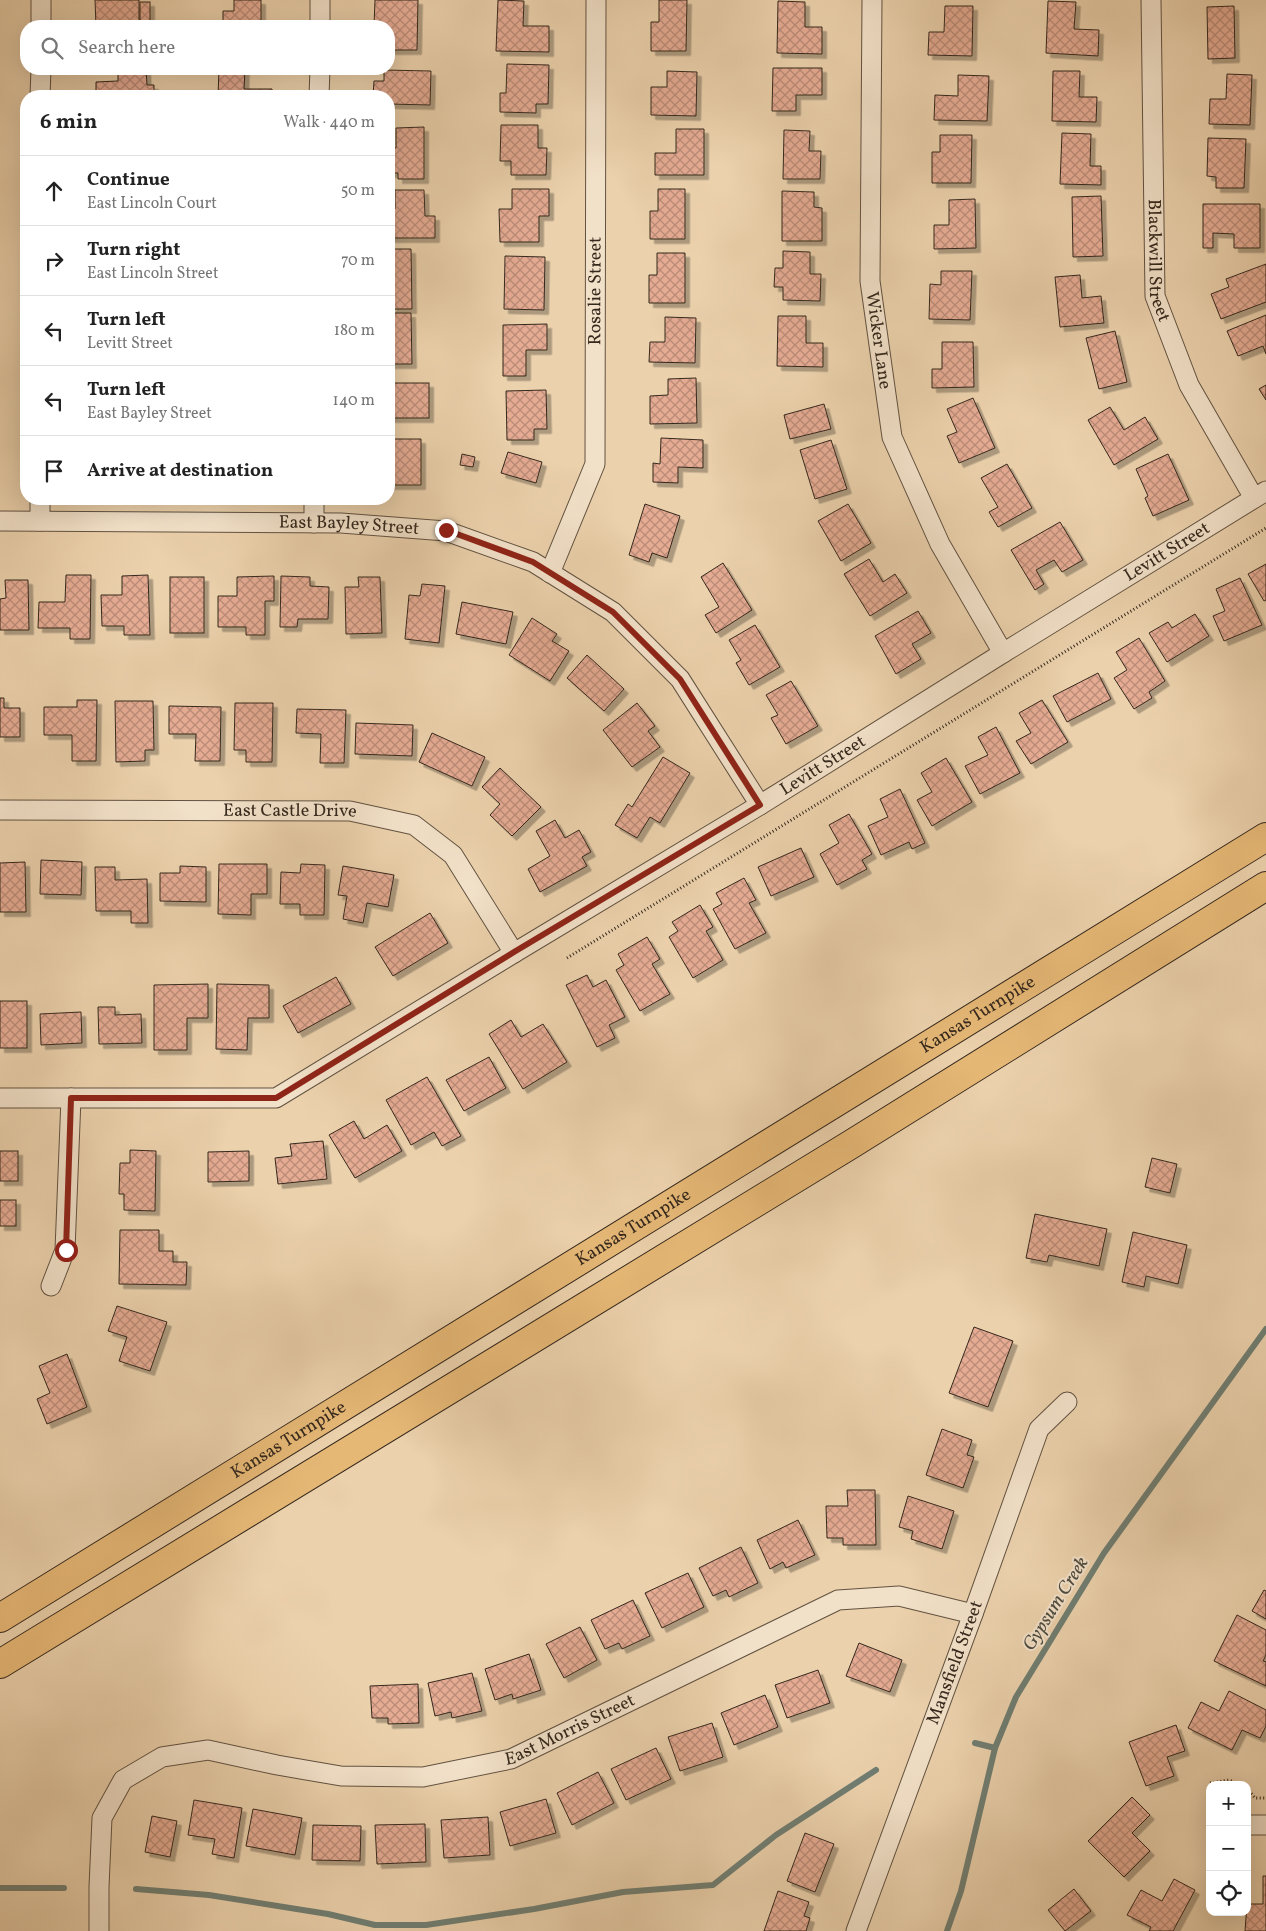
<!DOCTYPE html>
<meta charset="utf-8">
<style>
:root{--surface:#fff;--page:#f2f2f2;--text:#222;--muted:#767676;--line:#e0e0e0}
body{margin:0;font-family:Vollkorn,serif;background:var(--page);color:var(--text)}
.controls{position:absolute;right:15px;bottom:15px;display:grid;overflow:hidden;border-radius:10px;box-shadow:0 5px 20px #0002}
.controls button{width:45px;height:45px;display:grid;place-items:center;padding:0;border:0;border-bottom:1px solid var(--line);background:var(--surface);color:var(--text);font:25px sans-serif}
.stop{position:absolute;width:15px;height:15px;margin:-11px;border:4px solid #8f2418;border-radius:50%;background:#fff}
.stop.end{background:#8f2418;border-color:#fff;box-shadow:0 1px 5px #0008}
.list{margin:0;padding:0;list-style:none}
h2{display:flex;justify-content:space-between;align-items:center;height:65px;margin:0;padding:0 20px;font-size:21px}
h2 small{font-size:16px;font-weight:400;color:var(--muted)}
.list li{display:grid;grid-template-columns:32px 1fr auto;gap:15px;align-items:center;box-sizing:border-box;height:70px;padding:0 20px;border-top:1px solid var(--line)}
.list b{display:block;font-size:19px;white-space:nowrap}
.list p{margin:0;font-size:16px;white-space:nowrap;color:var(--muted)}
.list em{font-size:16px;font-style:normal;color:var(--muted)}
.icon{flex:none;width:28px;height:28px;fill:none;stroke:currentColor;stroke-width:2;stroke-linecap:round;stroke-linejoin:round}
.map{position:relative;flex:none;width:1266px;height:1931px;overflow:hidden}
.search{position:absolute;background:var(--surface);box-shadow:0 5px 20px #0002;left:20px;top:20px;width:375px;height:55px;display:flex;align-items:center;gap:12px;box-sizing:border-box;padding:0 18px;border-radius:20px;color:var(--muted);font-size:19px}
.panel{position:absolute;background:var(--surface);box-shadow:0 5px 20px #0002;left:20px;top:90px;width:375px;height:415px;border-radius:20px}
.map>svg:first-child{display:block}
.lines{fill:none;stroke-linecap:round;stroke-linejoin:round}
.stream{stroke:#707e72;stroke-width:6}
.building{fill:url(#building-cross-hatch);stroke:#35281d;filter:url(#shadow)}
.minor-casing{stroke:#625241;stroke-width:21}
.motorway-casing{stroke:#35281d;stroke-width:30}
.path{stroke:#35281d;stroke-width:3;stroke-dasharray:1 2.5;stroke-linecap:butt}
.minor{stroke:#f2e1c9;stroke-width:19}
.motorway{stroke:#e6b876;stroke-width:28}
.route{stroke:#8f2418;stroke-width:6}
.labels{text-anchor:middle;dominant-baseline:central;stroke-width:4;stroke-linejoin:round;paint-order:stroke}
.street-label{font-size:18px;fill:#35281d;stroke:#f2e1c9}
.water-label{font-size:19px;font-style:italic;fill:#4e4c40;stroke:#f2e1c9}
</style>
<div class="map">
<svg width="1266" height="1931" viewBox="0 0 1266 1931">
<defs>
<pattern id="building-cross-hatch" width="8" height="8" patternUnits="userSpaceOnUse" patternTransform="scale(1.25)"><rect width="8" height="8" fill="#e5ab93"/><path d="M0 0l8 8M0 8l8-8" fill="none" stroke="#ba8b77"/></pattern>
<filter id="shadow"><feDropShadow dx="4.5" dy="4.5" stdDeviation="0" flood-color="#0004"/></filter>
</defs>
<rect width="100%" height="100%" fill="#ebd1ac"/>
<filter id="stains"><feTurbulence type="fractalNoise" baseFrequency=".004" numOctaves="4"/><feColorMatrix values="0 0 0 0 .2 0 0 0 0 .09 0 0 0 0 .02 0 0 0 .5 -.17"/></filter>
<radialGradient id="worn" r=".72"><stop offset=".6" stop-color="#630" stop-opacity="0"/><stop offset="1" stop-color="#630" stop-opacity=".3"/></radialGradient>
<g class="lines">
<!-- stream -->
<g class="stream">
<path d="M975,1743L995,1748"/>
<path d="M0,1888H64"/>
<path d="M136,1889L209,1895L328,1914L375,1925H426L534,1909L623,1892L713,1885L776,1835L876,1770"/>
<path d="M947,1931L961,1891L995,1748L1016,1697L1104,1553L1266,1329"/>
</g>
</g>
<!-- building -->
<g class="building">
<path d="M95,0H139V26H96Z"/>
<path d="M234,0H261V21H270V26H223V11H234Z"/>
<path d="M375,0H418L417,50H389V26H374Z"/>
<path d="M498,0L524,1L523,26H549V52L496,51Z"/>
<path d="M659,0H687L686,51H651V22H659Z"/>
<path d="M778,1L805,2V27H822V54L777,53Z"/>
<path d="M1048,1L1076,2L1074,29L1099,30L1098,56L1046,53Z"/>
<rect x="140" y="2" width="10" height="24"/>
<path d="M945,6H973L972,56L928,55L929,32H944Z"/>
<path d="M1234,6L1235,58L1208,59L1207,7Z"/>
<path d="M507,64L549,65L548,104H536V113L500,112V93H506Z"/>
<path d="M773,68H822V95H796V111H772Z"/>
<path d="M118,69H146L147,85H154V96H96V82L118,81Z"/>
<path d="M219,69H245L244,89H272V96H218Z"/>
<path d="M384,70L431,71L430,105L389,104V96H373L374,81H384Z"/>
<path d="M667,71L697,72L696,116L651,115V87H667Z"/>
<path d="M1053,71H1080L1079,97H1097L1096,122L1052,121Z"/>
<path d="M1227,74L1252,75L1250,125L1209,124L1210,99H1226Z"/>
<path d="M958,75L989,76L987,121L934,120L935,95L958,96Z"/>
<path d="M501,125H538V148H547L546,175H511V161H500Z"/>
<path d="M424,127V179H398V173H389V148H396V128Z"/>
<path d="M676,129H704V175H655V153H676Z"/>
<path d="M784,130L810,131L809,151H821L820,179H783Z"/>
<path d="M1062,133L1091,134L1090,166H1101V185L1060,184Z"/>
<path d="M940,135H972L971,183H932V152H940Z"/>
<path d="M1208,138L1246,139L1244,188H1216V177L1207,176Z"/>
<path d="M512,189H549V216H539V242H500L499,209H512Z"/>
<path d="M658,189H685V239H650V211H658Z"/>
<path d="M395,190H424L425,216H435V238H389V209H395Z"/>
<path d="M782,191L814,192V207L822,208V241H782Z"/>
<path d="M1101,196L1103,256L1073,257L1072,197Z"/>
<path d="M975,199L976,248L934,249V225H949V200Z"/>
<path d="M1203,204H1260V248H1234V234L1213,233V248H1203Z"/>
<path d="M389,249H411L412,309H392V302H389Z"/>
<path d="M783,251L810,252V274H821L820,301L783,300V287H774L775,268H783Z"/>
<path d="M657,253H685V303H649V275H657Z"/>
<path d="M505,256L545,257L544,310L504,309Z"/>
<path d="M1266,264V302L1221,319L1211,294L1229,287L1226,279Z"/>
<path d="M941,271H972L970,320L929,319L930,284L941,285Z"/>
<path d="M1080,275L1082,298L1101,296L1104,323L1060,327L1055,277Z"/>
<path d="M389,313H411L412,364H389Z"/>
<path d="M1266,315V354L1263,346L1238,356L1227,331Z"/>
<path d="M778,316H806V343H823V367L777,366Z"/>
<path d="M665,317L696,318L695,363L649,362L650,342H665Z"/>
<path d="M547,324V350H526V376H503V325Z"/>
<path d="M1115,331L1127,382L1099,389L1086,338Z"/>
<path d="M942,342H973L974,387L932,388V369H942Z"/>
<path d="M696,378L697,423L650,424V396L668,395V379Z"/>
<rect x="389" y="383" width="40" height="35"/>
<path d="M1266,385V400L1259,389Z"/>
<path d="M546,390L547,429H534V440H507L506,391Z"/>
<path d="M973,398L995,448L959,463L947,436L957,432L947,409Z"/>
<path d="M824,404L831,429L790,439L784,415Z"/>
<path d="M1110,407L1124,430L1145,417L1158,439L1114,465L1088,420Z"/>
<path d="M661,438L703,440V468L678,467V483L653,482V463L660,464Z"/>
<path d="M393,439H421V485H389V463H392Z"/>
<path d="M831,440L847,489L815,499L800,450Z"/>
<path d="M508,452L542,462L536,483L501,473Z"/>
<path d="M462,454L475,457L473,467L460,465Z"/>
<path d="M1168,454L1189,500L1153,516L1145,498L1148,496L1136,469Z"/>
<path d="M1007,464L1032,508L998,527L989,512L998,507L981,478Z"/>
<path d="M645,504L680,516L667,558L652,553L649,562L629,555Z"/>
<path d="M848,504L871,543L841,561L818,521Z"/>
<path d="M1060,522L1083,560L1062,572L1054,560L1036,570L1044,584L1035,590L1011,550Z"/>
<path d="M869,559L883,582L895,574L907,593L870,616L844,574Z"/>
<path d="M723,563L752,610L716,633L705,615L719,607L701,577Z"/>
<path d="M1266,564V600L1264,601L1248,574Z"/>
<path d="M66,575H91L90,639H70V628H38L39,602H65Z"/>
<path d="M148,575L150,635H124V626H102L101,595H122V576Z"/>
<path d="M274,576V601H265V635H246V627H218V596H237V577Z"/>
<path d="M281,576L310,577V586L329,587L328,619H298L297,627H280Z"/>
<rect x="170" y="577" width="34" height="56"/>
<path d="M358,577H380L382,633L346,634L345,587H359Z"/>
<path d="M1240,578L1262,625L1224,641L1213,616L1225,611L1216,589Z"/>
<path d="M5,580H28L29,630H0V599L6,598Z"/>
<path d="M422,584L445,586L439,643L405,639L409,595L420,596Z"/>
<path d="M462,602L513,612L506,644L456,634Z"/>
<path d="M918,611L931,633L912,644L921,659L896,674L875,636Z"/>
<path d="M1195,614L1209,636L1167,662L1149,633L1168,622L1172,628Z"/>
<path d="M532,618L557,634L552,641L569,651L550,681L509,655Z"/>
<path d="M755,625L780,667L749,685L736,663L741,660L729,640Z"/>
<path d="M1139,638L1165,681L1149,692L1152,698L1134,709L1114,678L1127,670L1116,652Z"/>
<path d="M587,655L624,689L604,711L567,678Z"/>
<path d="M1098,673L1111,699L1067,722L1053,696Z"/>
<path d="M791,681L818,726L786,744L771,718L778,715L766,695Z"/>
<path d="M0,698H4V708H20V737H0Z"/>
<path d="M77,700H97L96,761H72V735H44V707H77Z"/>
<path d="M1042,700L1068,742L1031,764L1016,741L1031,733L1019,713Z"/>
<path d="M115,701H153L154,750H145V761L116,762Z"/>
<path d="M235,703H273L272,762H246V750H234Z"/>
<path d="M637,703L655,726L648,731L660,747L632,767L603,730Z"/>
<path d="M169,706L221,707L220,761H195L196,734H169Z"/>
<path d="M297,709L346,710L344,763H320L321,734L296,733Z"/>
<path d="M356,723L413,725L412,756L355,754Z"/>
<path d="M996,727L1020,773L980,794L965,766L988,755L978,737Z"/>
<path d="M432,733L485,757L472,786L419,762Z"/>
<path d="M663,757L690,773L660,823L650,817L637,838L615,825L628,804L632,807Z"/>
<path d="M946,758L972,802L932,826L917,800L932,792L921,773Z"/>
<path d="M500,768L541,807L512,836L490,815L500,804L482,787Z"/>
<path d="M900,789L925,843L912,849L909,842L881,855L868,826L888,817L880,799Z"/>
<path d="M849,814L872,854L862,860L867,869L837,885L820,854L839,843L829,825Z"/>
<path d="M555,820L565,838L579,830L591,852L582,857L587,866L540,892L528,869L550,856L536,831Z"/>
<path d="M801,848L814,877L771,896L758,867Z"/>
<path d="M41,860L82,862L81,895L40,894Z"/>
<path d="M25,862L26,912H0V863Z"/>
<path d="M219,864H267V894H251V915L218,914Z"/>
<path d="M301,864L325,865L324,915H300V904H280L281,872L300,873Z"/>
<path d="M180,866L206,867V902L160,901V873H180Z"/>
<path d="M343,866L394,875L388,907L367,903L363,923L343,919L347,896L338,895Z"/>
<path d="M95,867H115V880L147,879L148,923H131V911H96Z"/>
<path d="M744,878L756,900L749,903L766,933L735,949L713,909L722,904L716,893Z"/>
<path d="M700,905L713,927L706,931L723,960L693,978L669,937L678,931L672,922Z"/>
<path d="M430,913L448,943L393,976L375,947Z"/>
<path d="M647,937L660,959L652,964L670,994L640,1011L616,970L624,965L618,954Z"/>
<path d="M587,975L593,987L606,980L625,1017L609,1025L615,1038L597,1047L566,985Z"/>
<path d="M336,977L351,1004L298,1033L283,1006Z"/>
<path d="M208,984V1018H187V1050H154V985Z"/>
<path d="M217,984L269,985V1018H248L247,1050L216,1049Z"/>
<rect x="0" y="1001" width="27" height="47"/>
<path d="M98,1007H115V1015L141,1014L142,1043L99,1044Z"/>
<path d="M81,1012L82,1043L41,1045L40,1014Z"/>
<path d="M511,1020L521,1037L543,1024L567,1062L523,1089L489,1034Z"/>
<path d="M489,1057L506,1088L464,1111L446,1080Z"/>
<path d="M427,1077L461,1136L442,1146L434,1132L411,1145L386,1100Z"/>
<path d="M354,1121L364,1139L387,1125L402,1151L355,1178L329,1135Z"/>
<path d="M323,1141L327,1179L278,1184L275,1158L292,1156L290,1144Z"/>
<path d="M130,1150L156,1151L155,1211L124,1210V1194H119L120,1163H130Z"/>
<rect x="0" y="1151" width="18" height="30"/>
<path d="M249,1151V1181L208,1182V1152Z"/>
<path d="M1152,1158L1177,1164L1170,1193L1145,1187Z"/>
<rect x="0" y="1200" width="16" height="26"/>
<path d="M1035,1214L1107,1229L1099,1266L1049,1255L1047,1262L1026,1258Z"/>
<path d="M120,1230H159V1251H173V1262H187L186,1285L119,1284Z"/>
<path d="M1133,1232L1187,1245L1178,1284L1146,1276L1144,1287L1122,1282Z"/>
<path d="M117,1306L167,1322L150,1371L119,1361L127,1337L108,1331Z"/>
<path d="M974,1327L1013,1341L988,1407L949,1393Z"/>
<path d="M67,1354L87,1407L47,1424L37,1399L50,1393L39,1366Z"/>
<path d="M942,1429L972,1440L967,1455L974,1457L963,1488L926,1475Z"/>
<path d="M847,1490H875L876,1545H843V1538H827L826,1506H848Z"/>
<path d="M908,1496L954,1511L942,1549L911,1539L913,1531L899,1527Z"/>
<path d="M798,1520L815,1555L786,1568L783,1562L770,1569L757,1540Z"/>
<path d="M741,1547L758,1583L729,1597L726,1590L713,1596L699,1568Z"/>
<path d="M688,1573L704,1607L662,1628L645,1593Z"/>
<path d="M1264,1590L1266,1591V1619L1252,1611Z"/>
<path d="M633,1600L650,1636L622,1649L619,1643L605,1649L591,1620Z"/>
<path d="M1237,1615L1266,1630V1655L1263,1661L1266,1662V1686L1214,1661Z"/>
<path d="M580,1627L597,1660L564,1678L546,1644Z"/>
<path d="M859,1643L902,1660L890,1692L846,1676Z"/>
<path d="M529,1654L541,1690L513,1699L512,1694L495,1700L485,1669Z"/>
<path d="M818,1670L830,1703L787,1718L775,1685Z"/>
<path d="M472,1673L482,1711L452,1718L451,1712L435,1716L428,1683Z"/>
<path d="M418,1684L419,1723L388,1724V1718H372L370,1686Z"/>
<path d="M1229,1691L1266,1710V1726L1260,1738L1242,1730L1232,1750L1188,1728L1201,1702L1219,1711Z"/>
<path d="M765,1695L778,1727L734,1745L721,1713Z"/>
<path d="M712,1723L723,1757L680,1771L668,1737Z"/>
<path d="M1176,1725L1185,1751L1167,1757L1174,1776L1146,1786L1129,1742Z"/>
<path d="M656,1748L671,1779L626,1800L611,1769Z"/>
<path d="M598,1772L614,1803L572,1825L557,1793Z"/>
<path d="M1132,1797L1150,1815L1132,1833L1150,1851L1124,1877L1088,1841Z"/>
<path d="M546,1799L556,1833L510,1846L500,1812Z"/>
<path d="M194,1800L242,1808L234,1858L212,1854L215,1839L188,1835Z"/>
<path d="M253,1809L302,1818L295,1855L246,1846Z"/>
<path d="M152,1816L177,1821L170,1857L145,1852Z"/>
<path d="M488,1817L490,1855L444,1858L441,1820Z"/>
<path d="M425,1824L426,1862L377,1864L375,1825Z"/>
<path d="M313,1825L361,1826L360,1861L312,1860Z"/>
<path d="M805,1833L834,1844L815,1892L787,1881Z"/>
<path d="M1263,1876H1266V1931H1245L1247,1904H1263Z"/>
<path d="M1174,1879L1195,1890L1173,1931H1149L1151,1927L1127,1915L1141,1890L1162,1901Z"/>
<path d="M1074,1889L1091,1911L1065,1931L1048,1910Z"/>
<path d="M778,1891L809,1902L804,1916L810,1918L806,1931H764Z"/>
</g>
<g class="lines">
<defs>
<g id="minor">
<path id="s1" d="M872,0L870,281L892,437L940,544L1003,653"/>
<path id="s2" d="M1151,0L1155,296L1189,385L1254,498"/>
<path d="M41,26V0"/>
<path d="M320,26V0"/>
<path d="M40,96L41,69"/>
<path d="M319,96L320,69"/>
<path id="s3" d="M0,521L341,523L446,531L533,562L613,612L680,679L760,805"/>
<path d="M40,521V499"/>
<path d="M314,523V499"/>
<path id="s4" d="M550,573L595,464L596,0"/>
<path id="s5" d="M0,810L350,811L414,825L453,855L514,953"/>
<path id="s6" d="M0,1098H276L514,953L760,805L1003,653L1266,491"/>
<path d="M51,1286L65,1250L71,1098"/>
<path d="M1247,1825H1266"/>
<path id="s7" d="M99,1931V1887L102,1818L123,1780L162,1757L208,1750L277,1765L341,1776L423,1777L511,1759L838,1600L899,1596L973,1614"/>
<path id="s8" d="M856,1931L973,1614L1039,1429L1067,1402"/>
</g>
<g id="motorway">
<path id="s9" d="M0,1618L1266,837"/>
<path d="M0,1664L850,1145L1266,886"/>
</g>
</defs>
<!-- minor casing -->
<use href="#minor" class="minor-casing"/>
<!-- motorway casing -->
<use href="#motorway" class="motorway-casing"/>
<!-- path -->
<g class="path">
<path d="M567,958L1266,528"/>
<path d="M1210,1783L1229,1780L1240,1785"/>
<path d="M1247,1788L1255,1798H1266"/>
</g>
<!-- minor -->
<use href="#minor" class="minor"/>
<!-- motorway -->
<use href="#motorway" class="motorway"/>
</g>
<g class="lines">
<!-- route -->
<path class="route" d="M66,1250L71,1098H276L514,952L760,805L680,679L613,612L533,562L446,530"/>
</g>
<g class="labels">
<!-- street labels -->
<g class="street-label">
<text stroke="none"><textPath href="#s2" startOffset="261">Blackwill Street</textPath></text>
<text stroke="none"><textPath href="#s4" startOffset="291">Rosalie Street</textPath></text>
<text stroke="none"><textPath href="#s1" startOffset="341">Wicker Lane</textPath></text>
<text stroke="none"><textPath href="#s3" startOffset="349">East Bayley Street</textPath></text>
<text stroke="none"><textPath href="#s6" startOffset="1321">Levitt Street</textPath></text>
<text stroke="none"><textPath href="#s6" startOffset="916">Levitt Street</textPath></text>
<text stroke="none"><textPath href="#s5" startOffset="290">East Castle Drive</textPath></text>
<text stroke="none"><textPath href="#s9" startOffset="1149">Kansas Turnpike</textPath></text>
<text stroke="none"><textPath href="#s9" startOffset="744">Kansas Turnpike</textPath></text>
<text stroke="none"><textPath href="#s9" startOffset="339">Kansas Turnpike</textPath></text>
<text stroke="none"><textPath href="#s8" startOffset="286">Mansfield Street</textPath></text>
<text stroke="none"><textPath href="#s7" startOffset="621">East Morris Street</textPath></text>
</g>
<!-- water labels -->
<g class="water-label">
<text transform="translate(1056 1604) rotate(-58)">Gypsum Creek</text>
</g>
</g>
<rect width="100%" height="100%" filter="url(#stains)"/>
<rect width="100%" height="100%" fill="url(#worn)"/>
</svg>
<div class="controls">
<button>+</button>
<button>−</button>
<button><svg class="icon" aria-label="locate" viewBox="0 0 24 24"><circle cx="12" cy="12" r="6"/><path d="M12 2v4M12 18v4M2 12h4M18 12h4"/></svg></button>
</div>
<div class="stop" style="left:66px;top:1250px"></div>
<div class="stop end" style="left:446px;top:530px"></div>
<div class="search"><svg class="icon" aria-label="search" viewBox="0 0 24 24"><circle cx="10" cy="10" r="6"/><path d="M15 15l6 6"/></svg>Search here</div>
<section class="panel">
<h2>6 min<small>Walk · 440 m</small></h2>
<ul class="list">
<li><svg class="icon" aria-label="ahead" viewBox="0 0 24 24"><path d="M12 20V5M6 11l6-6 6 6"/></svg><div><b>Continue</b><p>East Lincoln Court</p></div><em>50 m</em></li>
<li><svg class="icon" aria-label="right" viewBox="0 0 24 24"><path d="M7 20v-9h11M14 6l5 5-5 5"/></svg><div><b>Turn right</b><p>East Lincoln Street</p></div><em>70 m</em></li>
<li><svg class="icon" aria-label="left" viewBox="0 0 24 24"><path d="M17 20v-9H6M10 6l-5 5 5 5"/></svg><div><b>Turn left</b><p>Levitt Street</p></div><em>180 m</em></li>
<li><svg class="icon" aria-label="left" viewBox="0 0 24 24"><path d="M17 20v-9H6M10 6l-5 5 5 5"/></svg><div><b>Turn left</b><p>East Bayley Street</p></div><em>140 m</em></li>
<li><svg class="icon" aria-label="arrive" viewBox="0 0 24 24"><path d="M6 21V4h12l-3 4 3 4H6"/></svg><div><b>Arrive at destination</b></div></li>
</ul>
</section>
</div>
